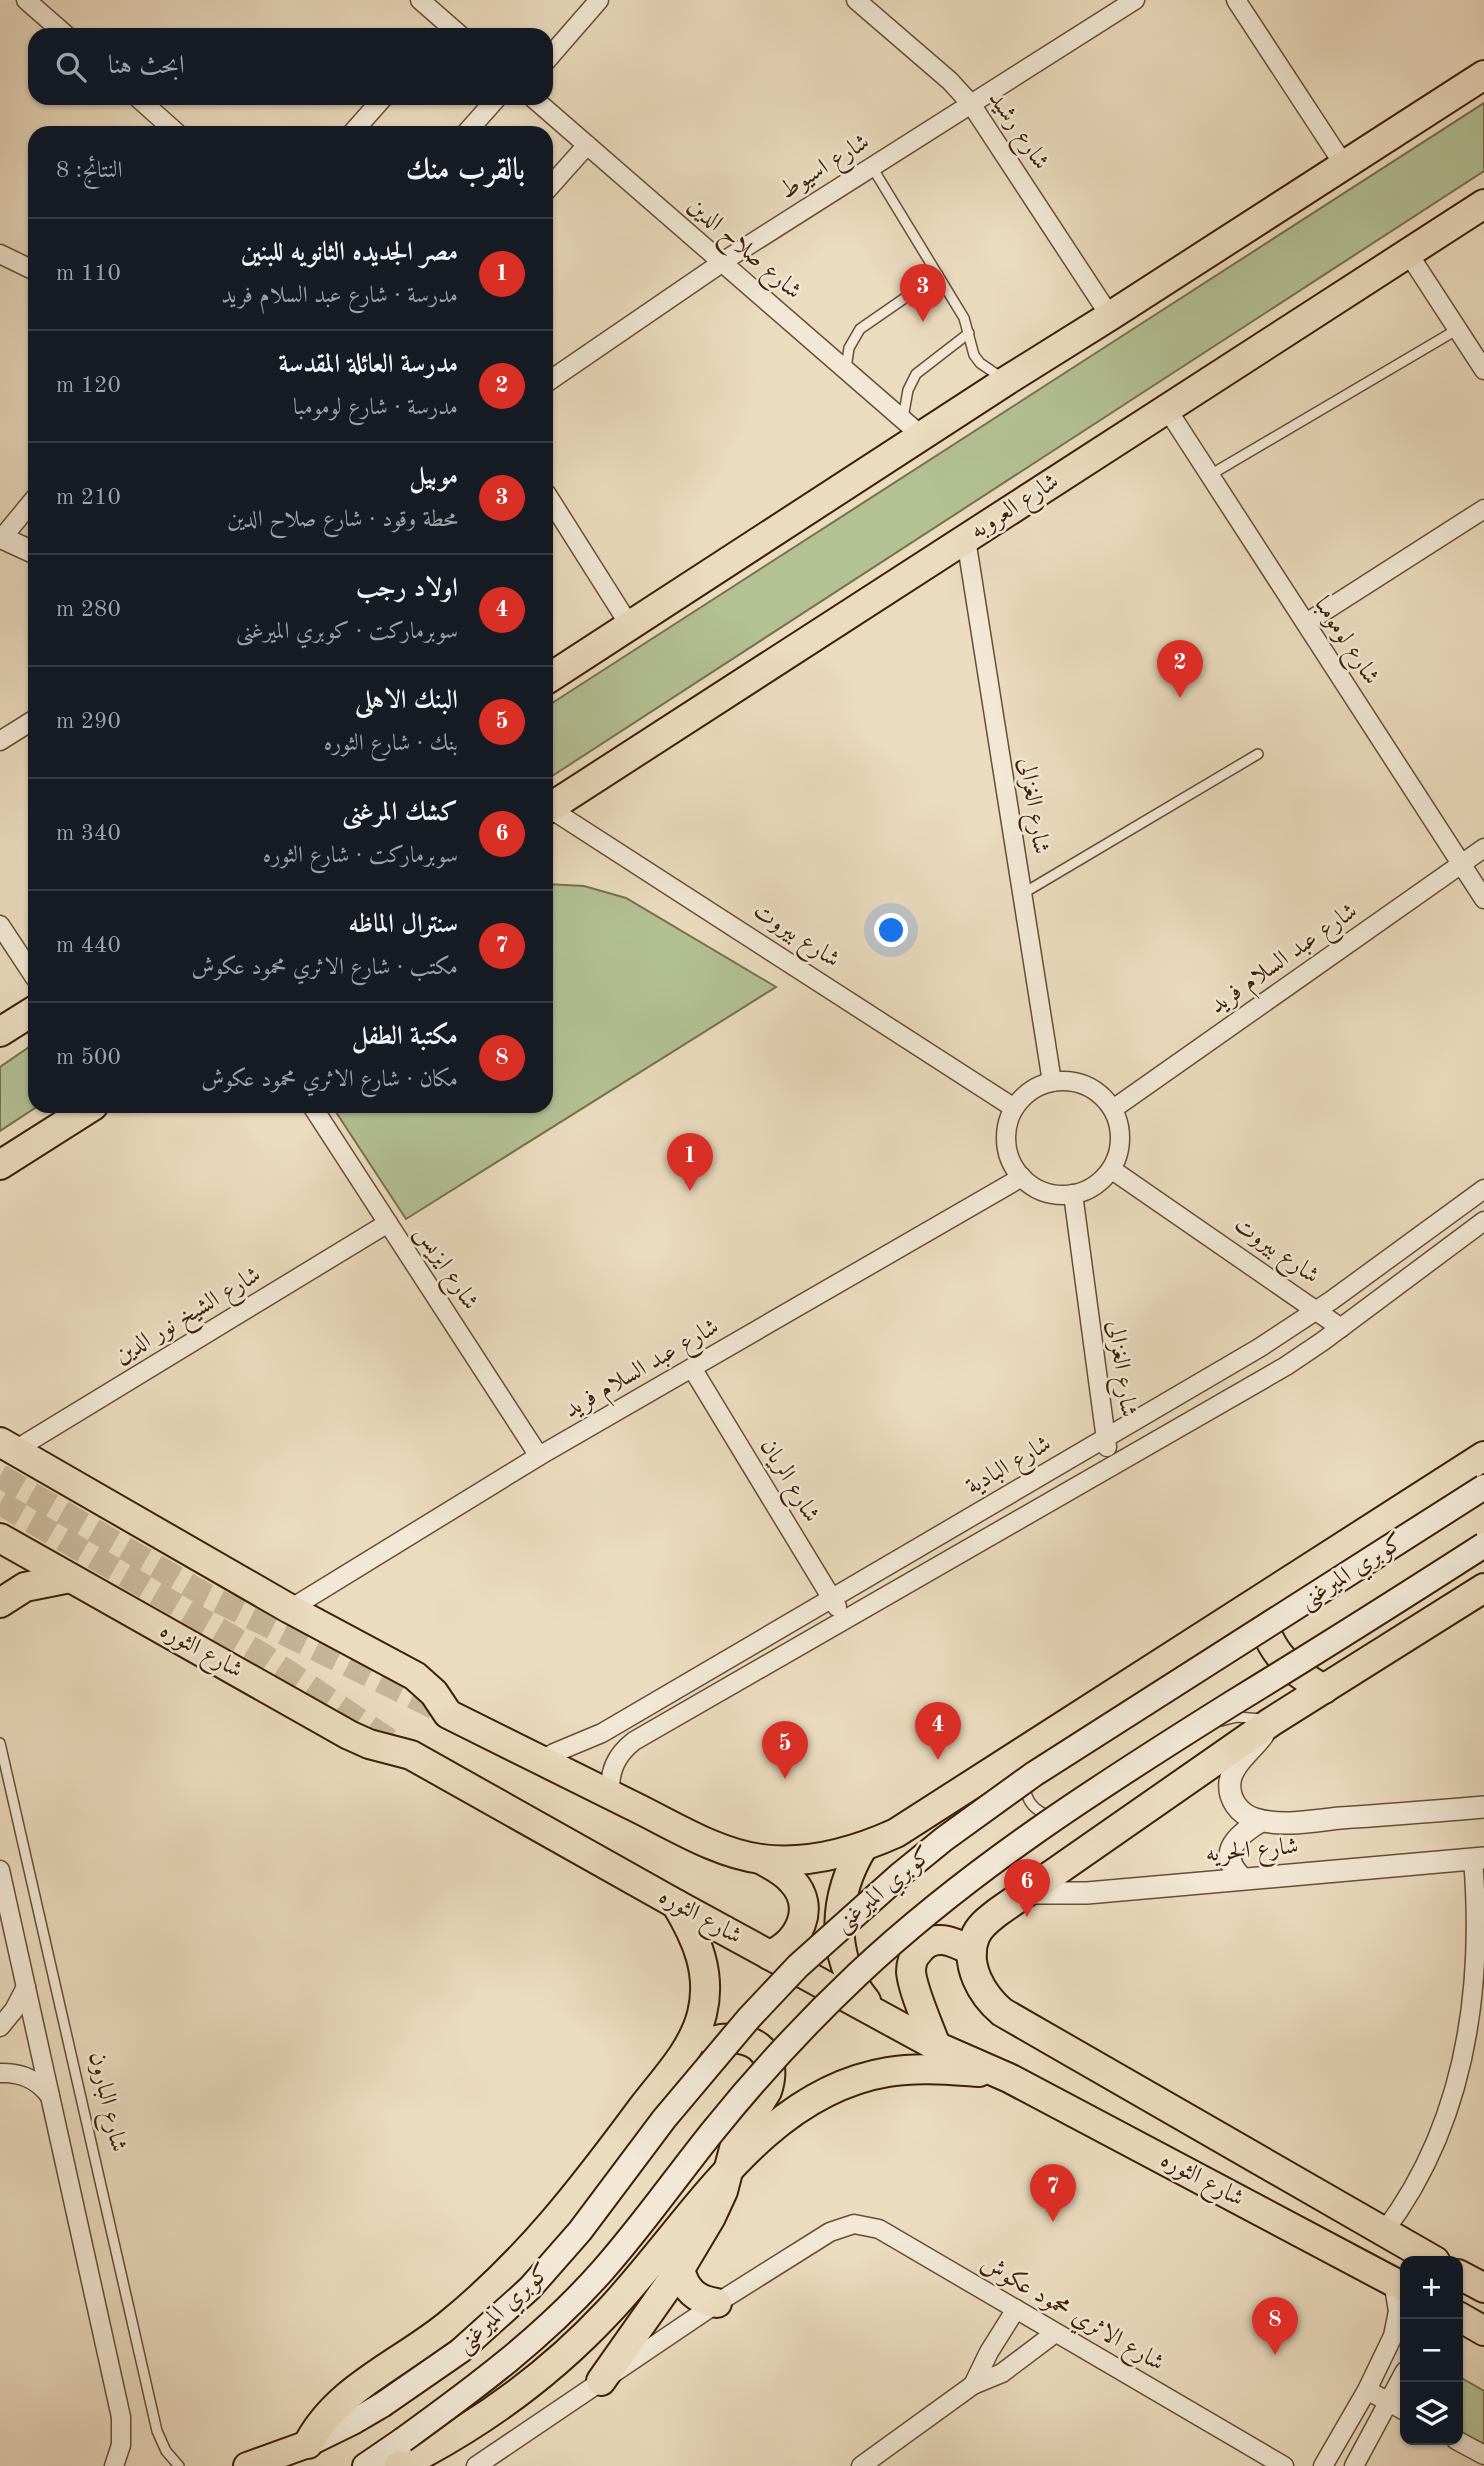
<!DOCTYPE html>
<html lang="ar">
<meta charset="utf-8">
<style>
:root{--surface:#171b24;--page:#20242c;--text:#f1f3f6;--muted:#9ea1a6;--line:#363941;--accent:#d93025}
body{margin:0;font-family:"Old Standard TT",Amiri,serif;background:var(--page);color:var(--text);direction:rtl}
.controls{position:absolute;right:21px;bottom:21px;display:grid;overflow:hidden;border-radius:14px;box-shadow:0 2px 5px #0004}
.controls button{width:63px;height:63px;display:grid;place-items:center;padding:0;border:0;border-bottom:2px solid var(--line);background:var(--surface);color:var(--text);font:35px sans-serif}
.you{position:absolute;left:892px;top:931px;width:24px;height:24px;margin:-18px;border:5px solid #fff;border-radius:50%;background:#1a73e8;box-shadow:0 0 0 10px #1a73e833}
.badge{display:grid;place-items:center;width:46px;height:46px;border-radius:50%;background:var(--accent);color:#fff;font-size:23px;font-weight:700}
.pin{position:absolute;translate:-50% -58px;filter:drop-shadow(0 2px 4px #0008)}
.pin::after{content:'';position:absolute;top:37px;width:24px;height:21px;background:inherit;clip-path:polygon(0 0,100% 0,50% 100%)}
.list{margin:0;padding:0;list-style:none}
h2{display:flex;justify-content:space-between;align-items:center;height:91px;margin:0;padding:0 28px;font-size:30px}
h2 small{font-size:23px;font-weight:400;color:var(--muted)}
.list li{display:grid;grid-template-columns:46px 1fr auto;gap:21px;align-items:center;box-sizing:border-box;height:112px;padding:0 28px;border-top:2px solid var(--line)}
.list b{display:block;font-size:26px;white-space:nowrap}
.list p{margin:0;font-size:23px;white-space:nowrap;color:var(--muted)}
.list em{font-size:23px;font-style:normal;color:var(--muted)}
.icon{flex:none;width:38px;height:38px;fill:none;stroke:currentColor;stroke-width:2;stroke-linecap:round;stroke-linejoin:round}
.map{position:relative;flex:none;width:1484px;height:2466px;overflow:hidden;direction:ltr}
.search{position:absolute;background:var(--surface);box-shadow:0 2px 5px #0004;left:28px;top:28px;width:525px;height:77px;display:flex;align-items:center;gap:18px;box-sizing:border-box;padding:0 24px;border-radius:21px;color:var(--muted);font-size:26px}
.panel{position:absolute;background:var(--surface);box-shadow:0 2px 5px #0004;left:28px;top:126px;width:525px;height:987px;border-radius:21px;direction:rtl}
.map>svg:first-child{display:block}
.green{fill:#b3c195;stroke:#78704e;stroke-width:2}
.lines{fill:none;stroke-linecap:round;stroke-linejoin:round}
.secondary-tunnel{stroke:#c8b59a;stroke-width:24;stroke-dasharray:24 12;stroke-linecap:butt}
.service-casing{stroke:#694e36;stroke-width:12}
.minor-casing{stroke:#694e36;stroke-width:21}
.tertiary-casing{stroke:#694e36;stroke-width:24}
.secondary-casing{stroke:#3e1f08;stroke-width:28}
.primary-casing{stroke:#3e1f08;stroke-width:30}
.trunk-casing{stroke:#3e1f08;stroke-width:32}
.service{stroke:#f2e8d5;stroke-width:9}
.minor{stroke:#f2e8d5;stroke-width:18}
.tertiary{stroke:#f2e8d5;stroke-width:21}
.secondary{stroke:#f2e8d5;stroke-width:24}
.primary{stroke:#ebdbbf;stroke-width:26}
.trunk{stroke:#ebdbbf;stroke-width:28}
.secondary-bridge-casing{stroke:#3e1f08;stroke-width:28;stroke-linecap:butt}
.secondary-bridge{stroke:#f2e8d5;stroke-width:24}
.labels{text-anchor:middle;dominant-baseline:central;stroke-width:5;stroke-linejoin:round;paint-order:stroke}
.street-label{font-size:24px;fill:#3e1f08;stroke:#f2e8d5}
</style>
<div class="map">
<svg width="1484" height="2466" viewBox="0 0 1484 2466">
<rect width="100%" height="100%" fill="#ebdbbf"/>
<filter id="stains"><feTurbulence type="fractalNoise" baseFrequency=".00286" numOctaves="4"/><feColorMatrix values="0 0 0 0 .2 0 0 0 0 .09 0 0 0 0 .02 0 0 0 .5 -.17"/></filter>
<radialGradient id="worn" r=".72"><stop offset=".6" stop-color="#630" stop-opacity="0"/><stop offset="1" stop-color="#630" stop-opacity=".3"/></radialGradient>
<!-- green -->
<g class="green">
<path d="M1484,103V171L546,780V707Z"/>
<path d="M546,884L584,886L626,898L776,987L406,1219L332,1106H546Z"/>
<path d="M35,1043V1106H38L0,1131V1067Z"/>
<path d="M1458,2376L1484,2391V2448L1458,2434Z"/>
</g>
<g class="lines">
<!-- secondary-tunnel -->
<g class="secondary-tunnel">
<path d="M0,1476L206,1595L448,1714"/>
<path d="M0,1503L263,1655L405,1751"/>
</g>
<defs>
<g id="service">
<path d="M872,167L964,318L974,355L980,363L1002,378"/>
<path d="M846,368L849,348L860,329L938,275"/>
<path d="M903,418L908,390L916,374L969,333"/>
<path d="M1210,475L1458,329"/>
<path d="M1022,894L1258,754"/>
<path d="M1221,1721L1237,1717L1262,1719"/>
<path d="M0,1743L157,2431L166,2451L179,2466"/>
<path d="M1025,1785C1026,1802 1035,1812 1052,1816"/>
</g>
<g id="minor">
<path d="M26,0L66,35"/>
<path d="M420,0L460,35"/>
<path d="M856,0L950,81L971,104L1110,316"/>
<path d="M1236,0L1344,165"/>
<path d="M546,61L599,0"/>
<path d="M138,98L177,133"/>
<path d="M533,98L923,437"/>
<path d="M352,133L383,98"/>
<path d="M466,133L497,98"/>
<path d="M546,191L587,145"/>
<path d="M1408,253L1484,370"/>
<path d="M0,254L35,271"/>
<path d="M546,383L730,257L1135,0"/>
<path d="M1167,409L1484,899"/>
<path d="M546,493L630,626"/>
<path d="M2,538L35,498"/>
<path d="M966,539L1052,1082"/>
<path d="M1306,623L1484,509"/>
<path d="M0,741L35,719"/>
<path d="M549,808L1014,1108"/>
<path d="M0,925L35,978"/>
<circle cx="1063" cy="1138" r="57"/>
<path d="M312,1106L539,1456"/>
<path d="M1113,1109L1484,848"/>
<path d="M1111,1169L1341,1328"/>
<path d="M1073,1194L1107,1447"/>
<path d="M692,1368L837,1607"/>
<path d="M15,1450L388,1223"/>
<path d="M290,1609L539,1456L1022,1177"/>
<path d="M542,1760L554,1753L602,1733L1259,1348L1332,1300L1484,1189"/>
<path d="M610,1794C609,1771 616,1755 634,1741L1286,1366L1323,1341L1484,1221"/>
<path d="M0,1870L121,2417V2445L114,2466"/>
<path d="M0,2027L14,2010L26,1987"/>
<path d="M0,2073C21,2072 37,2079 50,2096"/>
<path d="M1383,2233C1465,2125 1484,1992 1473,1859"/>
<path d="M973,2385L989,2352L1016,2309"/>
<path d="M1367,2390L1405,2411"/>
<path d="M1456,2440L1484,2455"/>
<path d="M476,2466L717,2303L830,2232L854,2224L879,2229L1284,2466"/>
<path d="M861,2466L973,2385L1002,2373L1055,2333"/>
<path d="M1323,2466L1367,2390L1393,2336L1398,2311L1393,2281"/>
<path d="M1354,2466L1405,2371"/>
</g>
<g id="tertiary">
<path d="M0,537L35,553"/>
<path d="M1263,1735C1252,1750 1232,1764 1230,1782C1228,1799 1239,1814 1255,1819C1281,1827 1313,1821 1340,1818C1388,1815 1436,1811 1484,1807"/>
<path d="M1242,1878C1215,1853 1239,1834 1261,1821"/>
<path d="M1026,1893H1087L1484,1858"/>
</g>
<g id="secondary">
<path d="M308,2444L353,2422L382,2405"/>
<path d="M365,2466L403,2440"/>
</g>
<path id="primary" d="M247,2466L308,2444"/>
<g id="trunk">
<path d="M546,680L1006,381L1110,316L1484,75"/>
<path d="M546,810L1484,204"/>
<path d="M0,1032L35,1010"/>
<path d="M0,1165L93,1106"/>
<path d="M0,1442L290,1609L415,1676L434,1693L448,1714C508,1744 569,1774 629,1804C671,1824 715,1853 761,1859C808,1865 854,1852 896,1833L1484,1456"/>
<path d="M0,1538L349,1735L369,1744L411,1755L676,1904L936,2046L1009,2078L1405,2288"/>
<path d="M0,1603L25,1587L70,1578"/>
<path d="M1258,1603C1267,1649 1284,1667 1324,1689"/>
<path d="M863,1847C834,1894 828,1955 866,2001"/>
<path d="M760,1859C771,1865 784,1871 792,1881C817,1907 799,1944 769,1955"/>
<path d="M936,2046C929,2026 913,1992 911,1972C911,1965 913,1957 918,1952C933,1931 954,1942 972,1951"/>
<path d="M1435,2261L1002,2012C982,1995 964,1965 975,1937C979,1926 989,1919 998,1912L1271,1722L1484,1588"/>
<path d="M680,2269C685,2290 696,2300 717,2303"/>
<path d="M1458,2274L1484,2288"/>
<path d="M1458,2316L1484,2331"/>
<path d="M601,2381L680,2269L711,2217L723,2191L736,2141L767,2091C781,2050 749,2031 712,2041"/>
<path d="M308,2444C337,2388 400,2364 448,2325C527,2261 582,2189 642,2108C664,2079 693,2050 702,2014C712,1973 697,1939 676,1904"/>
<path d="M399,2466C477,2427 549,2375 608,2312C690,2226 760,2093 888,2072C918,2067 949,2070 979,2072"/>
</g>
</defs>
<!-- service casing -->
<use href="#service" class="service-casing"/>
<!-- minor casing -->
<use href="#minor" class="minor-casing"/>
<!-- tertiary casing -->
<use href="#tertiary" class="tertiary-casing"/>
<!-- secondary casing -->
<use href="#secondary" class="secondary-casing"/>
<!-- primary casing -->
<use href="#primary" class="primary-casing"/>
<!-- trunk casing -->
<use href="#trunk" class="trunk-casing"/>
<!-- service -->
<use href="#service" class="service"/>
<!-- minor -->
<use href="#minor" class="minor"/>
<!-- tertiary -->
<use href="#tertiary" class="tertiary"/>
<!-- secondary -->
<use href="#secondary" class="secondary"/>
<!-- primary -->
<use href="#primary" class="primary"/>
<!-- trunk -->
<use href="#trunk" class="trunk"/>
<defs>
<g id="secondary-bridge">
<path d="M382,2405L460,2351L530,2288L580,2231L664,2119L749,2018L798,1966L901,1874L944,1839L1034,1774L1484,1487"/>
<path d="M403,2440C475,2388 544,2337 603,2270C642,2226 676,2177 713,2131C758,2075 806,2023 858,1974C971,1868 1100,1786 1231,1704C1316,1652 1400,1599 1484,1545"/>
</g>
</defs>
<!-- secondary-bridge casing -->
<use href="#secondary-bridge" class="secondary-bridge-casing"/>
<!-- secondary-bridge -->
<use href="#secondary-bridge" class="secondary-bridge"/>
</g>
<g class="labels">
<!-- street labels -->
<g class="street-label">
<text transform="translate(1018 131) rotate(56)">شارع رشيد</text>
<text transform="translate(825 167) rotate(-32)">شارع اسيوط</text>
<text transform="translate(744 249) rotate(41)">شارع صلاح الدين</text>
<text transform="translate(1015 507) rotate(-33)">شارع العروبه</text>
<text transform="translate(1346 641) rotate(57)">شارع لومومبا</text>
<text transform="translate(1033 806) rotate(81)">شارع الغزالى</text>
<text transform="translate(796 936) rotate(33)">شارع بيروت</text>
<text transform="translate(1284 959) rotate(-35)">شارع عبد السلام فريد</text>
<text transform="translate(1276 1251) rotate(35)">شارع بيروت</text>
<text transform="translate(446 1268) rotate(57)">شارع ايزيس</text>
<text transform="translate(188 1316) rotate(-31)">شارع الشيخ نور الدين</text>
<text transform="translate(642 1369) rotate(-30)">شارع عبد السلام فريد</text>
<text transform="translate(1121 1369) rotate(82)">شارع الغزالى</text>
<text transform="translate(1009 1466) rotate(-30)">شارع البادية</text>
<text transform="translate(789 1481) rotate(59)">شارع الريان</text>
<text transform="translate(1352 1572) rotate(-33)">كوبري الميرغنى</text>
<text transform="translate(201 1651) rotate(29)">شارع الثوره</text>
<text transform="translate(1252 1851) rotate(-5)">شارع الحريه</text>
<text transform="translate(884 1890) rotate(-40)">كوبري الميرغنى</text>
<text transform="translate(700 1917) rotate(29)">شارع الثوره</text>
<text transform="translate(107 2102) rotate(77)">شارع البارون</text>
<text transform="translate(1202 2180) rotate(28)">شارع الثوره</text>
<text transform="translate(504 2309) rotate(-43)">كوبري الميرغنى</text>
<text transform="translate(1072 2314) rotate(30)">شارع الاثري محمود عكوش</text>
</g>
</g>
<rect width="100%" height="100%" filter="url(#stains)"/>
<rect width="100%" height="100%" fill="url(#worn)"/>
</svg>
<div class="controls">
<button>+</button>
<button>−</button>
<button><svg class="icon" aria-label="layers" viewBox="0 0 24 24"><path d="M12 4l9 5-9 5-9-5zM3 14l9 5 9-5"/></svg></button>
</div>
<div class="you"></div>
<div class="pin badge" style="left:690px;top:1191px">1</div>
<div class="pin badge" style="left:1180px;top:698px">2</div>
<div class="pin badge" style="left:923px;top:322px">3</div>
<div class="pin badge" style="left:938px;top:1760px">4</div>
<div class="pin badge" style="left:785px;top:1779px">5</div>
<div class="pin badge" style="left:1027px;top:1917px">6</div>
<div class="pin badge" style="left:1053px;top:2222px">7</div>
<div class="pin badge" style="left:1275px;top:2355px">8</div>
<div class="search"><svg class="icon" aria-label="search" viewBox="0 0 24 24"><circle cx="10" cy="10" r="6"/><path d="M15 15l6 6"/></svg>ابحث هنا</div>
<section class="panel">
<h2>بالقرب منك<small>النتائج: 8</small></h2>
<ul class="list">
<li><span class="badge">1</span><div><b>مصر الجديده الثانويه للبنين</b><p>مدرسة · شارع عبد السلام فريد</p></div><em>110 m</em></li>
<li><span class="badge">2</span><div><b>مدرسة العائلة المقدسة</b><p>مدرسة · شارع لومومبا</p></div><em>120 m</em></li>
<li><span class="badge">3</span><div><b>موبيل</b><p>محطة وقود · شارع صلاح الدين</p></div><em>210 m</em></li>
<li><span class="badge">4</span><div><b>اولاد رجب</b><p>سوبرماركت · كوبري الميرغنى</p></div><em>280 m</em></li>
<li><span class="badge">5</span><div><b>البنك الاهلى</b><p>بنك · شارع الثوره</p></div><em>290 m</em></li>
<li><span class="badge">6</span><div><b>كشك المرغنى</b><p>سوبرماركت · شارع الثوره</p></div><em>340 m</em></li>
<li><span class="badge">7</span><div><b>سنترال الماظه</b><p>مكتب · شارع الاثري محمود عكوش</p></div><em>440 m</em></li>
<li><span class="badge">8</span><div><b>مكتبة الطفل</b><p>مكان · شارع الاثري محمود عكوش</p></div><em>500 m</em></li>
</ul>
</section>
</div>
